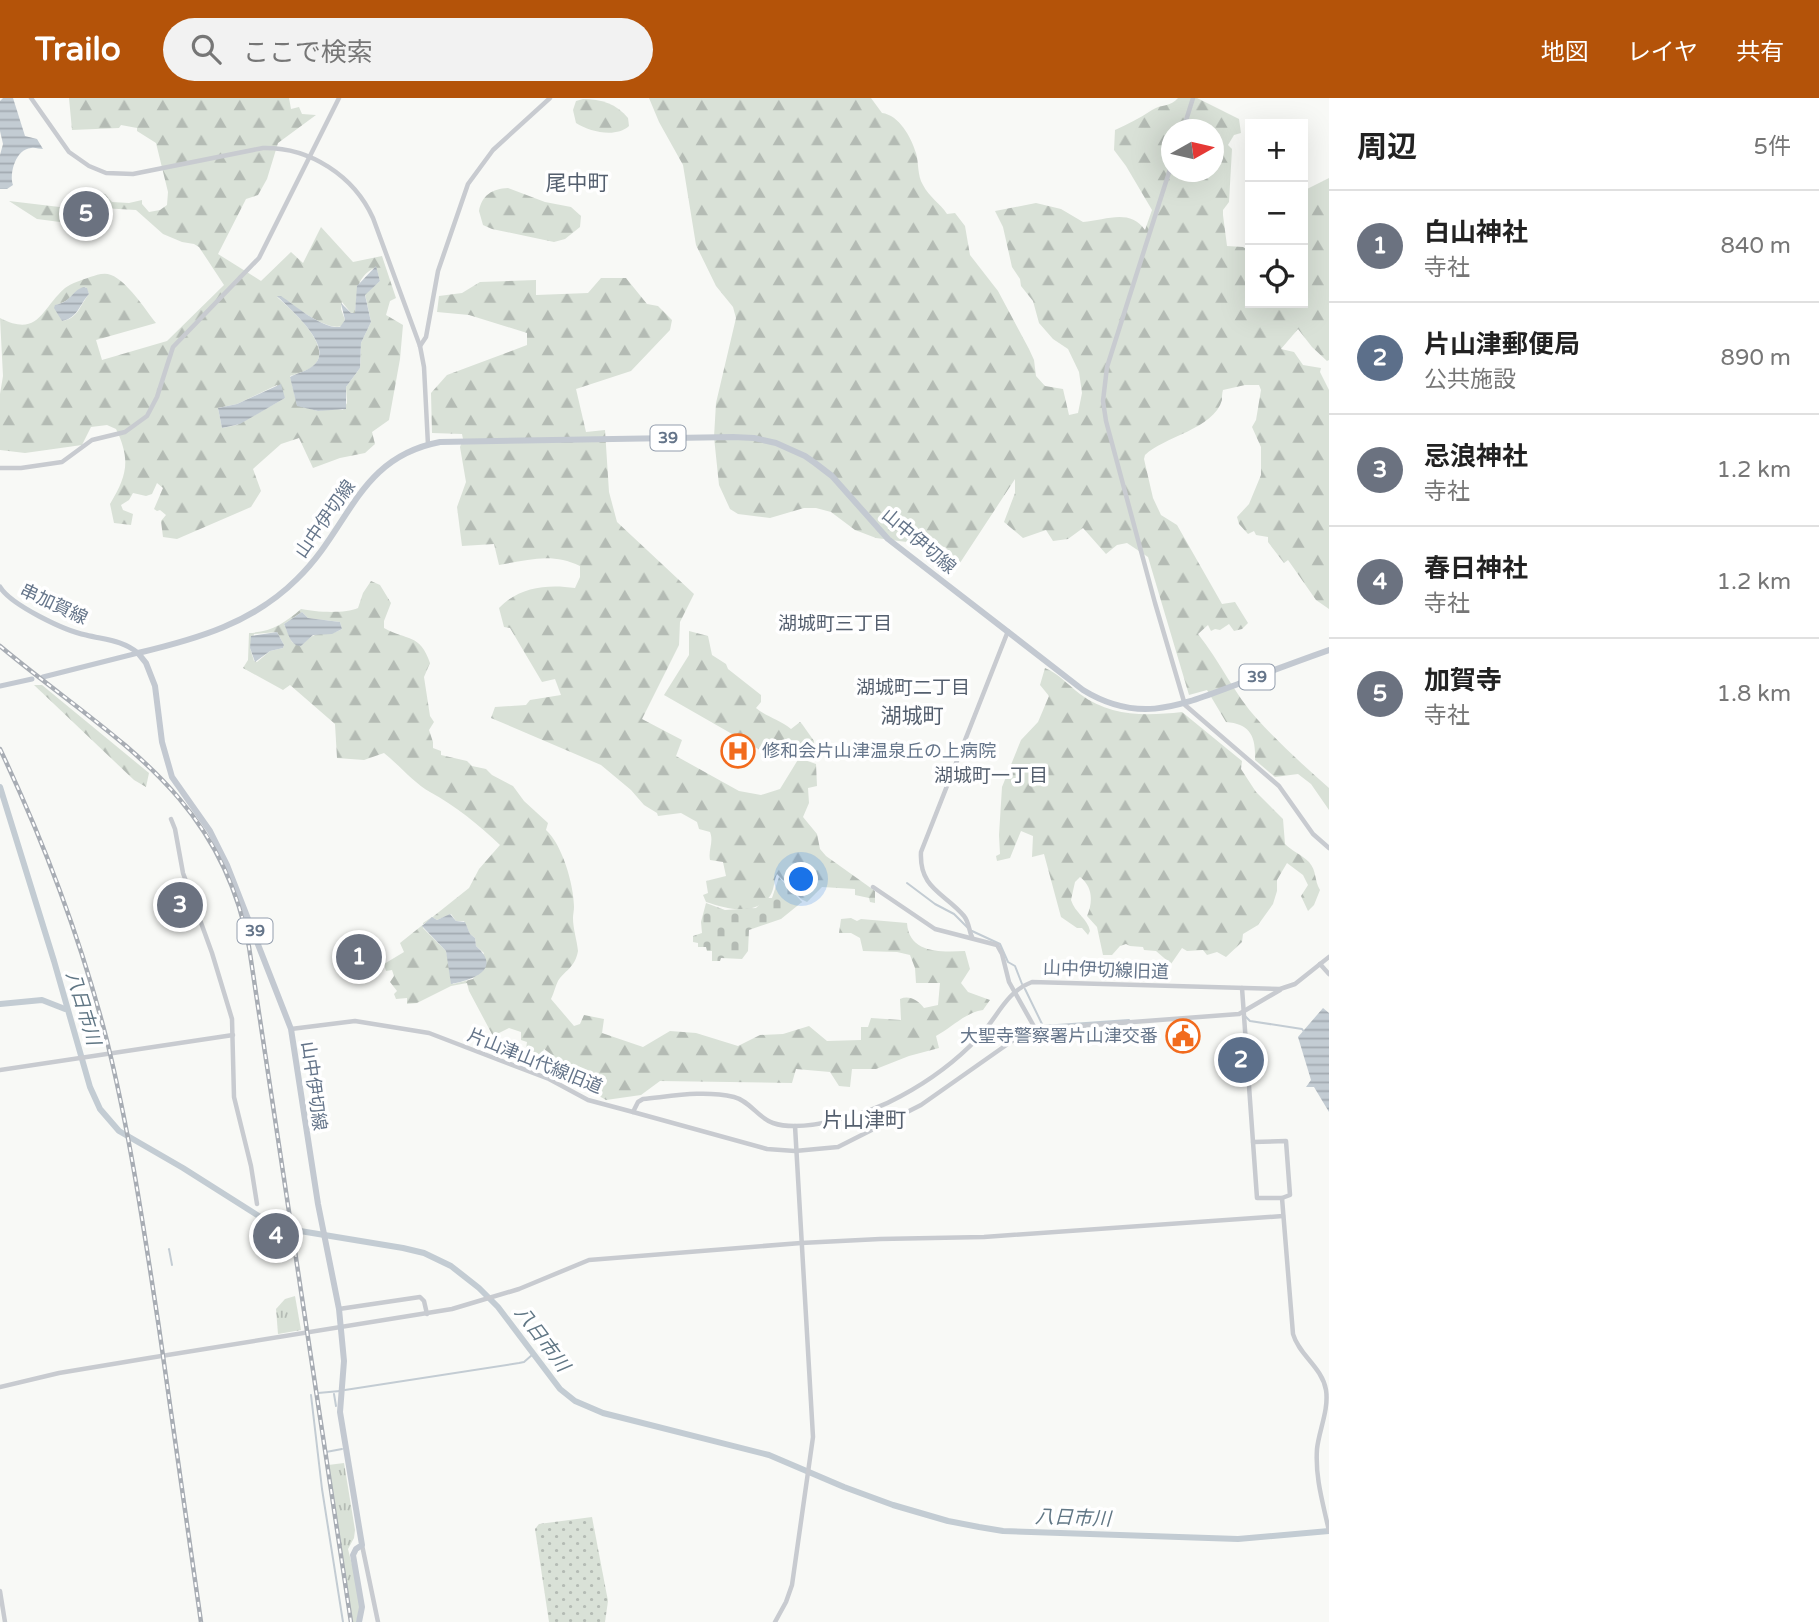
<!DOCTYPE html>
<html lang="ja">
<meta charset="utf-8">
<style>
:root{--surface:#fff;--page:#f2f2f2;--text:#222;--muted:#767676;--line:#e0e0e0;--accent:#b45309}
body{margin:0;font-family:"Varela Round","Noto Sans JP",sans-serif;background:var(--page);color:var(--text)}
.controls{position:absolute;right:21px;top:21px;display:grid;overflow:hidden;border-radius:0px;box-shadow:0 7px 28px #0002}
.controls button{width:63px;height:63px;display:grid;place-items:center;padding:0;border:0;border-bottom:2px solid var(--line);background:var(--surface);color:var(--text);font:35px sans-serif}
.compass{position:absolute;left:1161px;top:21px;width:63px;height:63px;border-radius:50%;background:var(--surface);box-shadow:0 7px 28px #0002;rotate:82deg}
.you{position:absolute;left:802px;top:782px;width:24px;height:24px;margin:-18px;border:5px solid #fff;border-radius:50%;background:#1a73e8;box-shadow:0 0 0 10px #1a73e833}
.badge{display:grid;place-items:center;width:46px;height:46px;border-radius:50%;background:var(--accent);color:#fff;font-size:23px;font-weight:700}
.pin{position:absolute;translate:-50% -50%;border:4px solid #fff;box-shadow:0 2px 7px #0006}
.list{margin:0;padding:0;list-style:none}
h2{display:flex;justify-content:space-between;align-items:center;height:91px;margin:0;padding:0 28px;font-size:30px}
h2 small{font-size:23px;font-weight:400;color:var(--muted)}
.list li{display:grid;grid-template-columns:46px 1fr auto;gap:21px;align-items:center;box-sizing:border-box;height:112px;padding:0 28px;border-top:2px solid var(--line)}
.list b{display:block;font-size:26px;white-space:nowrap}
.list p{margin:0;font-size:23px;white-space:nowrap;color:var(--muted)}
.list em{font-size:23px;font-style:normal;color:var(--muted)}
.icon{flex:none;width:38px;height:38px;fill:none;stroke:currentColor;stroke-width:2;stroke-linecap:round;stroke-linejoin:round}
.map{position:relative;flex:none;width:1329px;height:1524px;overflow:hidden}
header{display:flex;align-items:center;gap:42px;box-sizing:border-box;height:98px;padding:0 35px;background:var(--accent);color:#fff}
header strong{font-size:33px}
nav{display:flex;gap:38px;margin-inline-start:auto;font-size:24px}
.search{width:490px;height:63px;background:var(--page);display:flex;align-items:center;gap:18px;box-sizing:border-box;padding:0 24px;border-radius:38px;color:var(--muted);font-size:26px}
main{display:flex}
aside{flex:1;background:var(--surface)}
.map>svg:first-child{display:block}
.grass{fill:url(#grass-tufts)}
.forest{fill:url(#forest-firs);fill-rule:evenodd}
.cemetery{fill:url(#cemetery-stones)}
.park{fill:url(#park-dots)}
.water{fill:url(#water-rules)}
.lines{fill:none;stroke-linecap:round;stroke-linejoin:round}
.stream{stroke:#c3ccd3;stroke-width:2}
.river{stroke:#c3ccd3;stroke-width:6}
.tertiary{stroke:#c8cbd0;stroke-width:4.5}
.secondary{stroke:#c3c9d1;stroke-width:5}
.primary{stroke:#c3c9d1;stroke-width:6}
.rail-casing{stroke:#a8adb4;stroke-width:4.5}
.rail{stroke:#fff;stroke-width:2;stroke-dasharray:5;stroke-linecap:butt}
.labels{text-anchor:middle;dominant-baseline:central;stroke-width:7;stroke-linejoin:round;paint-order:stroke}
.shield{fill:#fff;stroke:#939ead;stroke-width:2}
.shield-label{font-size:16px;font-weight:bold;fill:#65758a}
.street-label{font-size:18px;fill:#65758a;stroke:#fff}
.poi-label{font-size:18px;fill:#65758a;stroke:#fff;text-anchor:start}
.neighbourhood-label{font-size:19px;fill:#545f6e;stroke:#fff}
.water-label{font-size:19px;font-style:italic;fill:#617785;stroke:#fff}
.quarter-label{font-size:21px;fill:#545f6e;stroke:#fff}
</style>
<header>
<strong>Trailo</strong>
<div class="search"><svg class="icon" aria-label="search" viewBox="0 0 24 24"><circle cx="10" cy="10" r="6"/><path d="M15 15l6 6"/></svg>ここで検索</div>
<nav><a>地図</a><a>レイヤ</a><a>共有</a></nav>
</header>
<main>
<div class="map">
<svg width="1329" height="1524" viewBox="0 0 1329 1524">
<defs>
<pattern id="grass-tufts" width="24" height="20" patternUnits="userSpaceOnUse" patternTransform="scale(1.75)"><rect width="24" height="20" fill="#d9e1d7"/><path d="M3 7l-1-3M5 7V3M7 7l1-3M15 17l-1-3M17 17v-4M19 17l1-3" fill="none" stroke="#b4bbb4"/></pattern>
<pattern id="forest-firs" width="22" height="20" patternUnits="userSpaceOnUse" patternTransform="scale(1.75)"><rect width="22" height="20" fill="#d9e1d7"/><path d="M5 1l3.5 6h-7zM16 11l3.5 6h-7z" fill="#b4bbb4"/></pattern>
<pattern id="cemetery-stones" width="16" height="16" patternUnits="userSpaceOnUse" patternTransform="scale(1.75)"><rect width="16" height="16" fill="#d9e1d7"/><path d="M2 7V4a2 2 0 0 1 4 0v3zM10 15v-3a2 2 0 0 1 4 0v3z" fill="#b4bbb4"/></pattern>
<pattern id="park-dots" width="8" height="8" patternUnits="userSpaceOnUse" patternTransform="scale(1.75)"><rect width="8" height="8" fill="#d9e1d7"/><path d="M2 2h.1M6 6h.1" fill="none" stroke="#b4bbb4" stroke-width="1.8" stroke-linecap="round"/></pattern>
<pattern id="water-rules" width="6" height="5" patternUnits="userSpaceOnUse" patternTransform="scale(1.75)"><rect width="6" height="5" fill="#c3ccd3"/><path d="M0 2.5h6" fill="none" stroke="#a2aab1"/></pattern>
</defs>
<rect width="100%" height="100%" fill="#f8f9f6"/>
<!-- grass -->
<g class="grass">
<path d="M295,1198L301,1232L278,1236L276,1211L285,1201Z"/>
<path d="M344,1365L355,1432L354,1440L348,1451C353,1473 365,1502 356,1524H352L328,1367Z"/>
</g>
<!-- forest -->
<g class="forest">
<path d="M69,0H289L291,11L299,9L302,16L316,17L278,45L267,81L258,97L246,101L218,156L261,183L291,154L303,165L321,129L353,164L382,158L396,200L390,203L386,217L403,227L400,261L389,322L372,334L375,346L365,355L340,360L313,370L299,340L281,346L253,371L261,393L251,409L177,441L163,439L161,423L166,417L160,412L157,413L154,411L163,390L157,385L152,396L146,398L133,395L129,402L121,407L123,412L133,416L131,427L114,425L110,406C127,378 131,362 116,331L107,327L91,329L82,347L25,355L0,352V296L3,278L0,220C39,240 41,211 65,190C72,185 82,182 90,179C97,177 104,174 111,177C127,183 145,211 156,225L96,242L102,262L167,243L224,187L199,149L194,146L182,144L163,136L136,112L101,110L96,117L92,116V111L75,110L74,117H67L66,121H62L60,124L37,121L9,103L68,110L69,107H73L76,91L105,96L112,104L129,105L142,102V106L149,114L160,112L167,107L168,94L156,45L137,33V30L121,27L119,30L72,32ZM376,169L380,183L365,196L371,224L361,245L360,270L346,289L347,305L343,312L332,310L318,313L297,307L290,278C298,275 309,273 315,266C333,248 290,210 277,199C296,207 324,233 342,228L345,222L341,211L342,204L351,215H355C358,195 354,180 376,169ZM86,189L89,196C80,207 78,221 62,223L55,207C74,203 71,192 86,189ZM277,287L285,300L237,327L222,330L218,310L237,306Z"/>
<path d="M649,0H871L882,15C899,17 911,39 916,55C919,65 917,77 923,87C929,99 940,105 947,116L955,115L965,128L970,157L998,193L1029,251L1034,262L1036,278L1045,288L1063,291L1069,317L1078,315L1082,295L1079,274L1068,251L1053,241L1039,225L1033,203L1021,188L1020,181L1012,169L1003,129L995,113L1036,105L1061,111L1083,124C1106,122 1130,110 1145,132L1152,112L1126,68L1114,52L1115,32C1128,26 1140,20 1152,12C1161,6 1171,9 1178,0H1197L1239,21L1241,35L1234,37L1228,47L1232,51L1229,104L1223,112V117L1227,148L1243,149L1250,153V205H1303V85L1307,91L1329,80V262L1327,263L1312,249L1298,231L1281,251L1294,254L1303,267L1321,270L1320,274L1329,292V511L1316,502L1288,462L1284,465L1268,444V439L1256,437L1254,433L1248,436L1239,426L1237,419L1249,406L1261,377V349L1252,329L1256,322L1261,292L1259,287H1245L1223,292C1222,295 1222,299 1222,302C1214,331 1163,339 1145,357L1144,361L1153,400L1161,417L1177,427L1222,506L1235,504L1248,525L1242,531L1234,533L1229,526L1220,532L1215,531L1211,533L1208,527L1198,536C1220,563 1234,596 1258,622C1280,646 1304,668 1329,690V712L1311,686L1298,676L1275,679L1255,662C1256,638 1250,626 1226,624L1207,592L1189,597L1148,459L1127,445L1117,447L1106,456L1083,430L1068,441L1053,443L1046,432L1023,440L1004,424L1015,395V381L956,471L949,453L945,449L876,440L855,432L831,414L816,410H804L770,420L738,416L730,411L719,387L714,339L716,305L736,220L733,209L716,188L696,147L683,67L659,24ZM1171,32H1213V74H1171Z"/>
<path d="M583,1C601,1 617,6 628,20L629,28C616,40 590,34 576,25L573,12L576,3Z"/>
<path d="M508,90L545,104L571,109L581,118L580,129L565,141L554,144L492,131L483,127L479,113C482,97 492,91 508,90Z"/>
<path d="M601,180H626L647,206L658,208L672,222L670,232L631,273L576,291L586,334L605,332L609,394L617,424L694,496L680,524L679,547L642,621L682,642L676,658L739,693L761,697L780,691L799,660L816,666L817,688L808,690L809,705L803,719L817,736L820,751L826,758L875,793V805L870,804L869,800L855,797V791L822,789L807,804L801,801L777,776C774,782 774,793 770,798C753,819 728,811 706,804L703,797L708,795L706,783L726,778L723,764L710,762C708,752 714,744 710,734L699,731L697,724L681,715L658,718L657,715L644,707L631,692L601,667L491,620L495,609L526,607L530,602L561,597L555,581L542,584L510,530L504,529L499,510C519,489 547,486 575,490L580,479V468C552,454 528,462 499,467L494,446L462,448L457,409L466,384L460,349L463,341L462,336L432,335L431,295L447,277L527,247V235L469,217L437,214L439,198L462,195L480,184L536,182V197L588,195Z"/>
<path d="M371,483L380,487L391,505L384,523V530C407,543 420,535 430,565L424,579L430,618L434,624L429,632L433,644V650L441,653V657L467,663L472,668L486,671L492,677L513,688L524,703L548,725L546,732C562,746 574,787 574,809C574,813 573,816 573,820C573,831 577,842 578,853C575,870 564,873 558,883C555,889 554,895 551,901L574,928L580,926L584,917L604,921L602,935L643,949L670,933L696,935L738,948L760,937L783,936L809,928L827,943L861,942V929H868L871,920L901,922L900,901C909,897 918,902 924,910L938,907L940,885H916L915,870L910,857L897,854L863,853L860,840L851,835H839L841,821L851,820L857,823L861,821L907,825C909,856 941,854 965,853L970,871L961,885L968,894L990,902L983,912C966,914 951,930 936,938L939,950L909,958L876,971H852L850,989L839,988L830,974L796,971L792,985L660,983L641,997L606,1002L570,981V970L544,951L535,972L524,965L527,944L521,942V934L509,930L493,938L469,893L467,885L451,888L417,905L407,906V900L396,901L394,896L397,893L390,884L394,878L392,872L386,873L384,866L404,854L400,845L469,790L479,771L500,747C479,727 456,708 430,694C414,685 399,667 384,655L364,662L337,660L335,626L290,587L283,592L243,570L248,562L249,535C271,534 285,525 301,511C315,514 345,516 358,510L363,495ZM302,514L308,520L340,524L342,531C323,542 320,527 301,548L292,544L284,526ZM277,534L284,547L283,550L270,553L257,564L254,563L250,550L254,536ZM451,816L456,823H464L470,836L475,840L476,848L484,855L473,881L453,886L446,853L423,830V825L432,819L437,822Z"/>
<path d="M689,533L708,538L712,557L726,566L728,571L761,597V604L756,610C767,619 780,622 791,631L800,624L802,626L814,643L815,660L794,654H775L768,647L760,652L664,597L689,557Z"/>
<path d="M1045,570C1058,575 1068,587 1080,596C1111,619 1145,618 1182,614L1242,663L1241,671L1256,694L1283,721L1285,746C1292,753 1302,757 1309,764C1317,773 1314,782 1320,792L1314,807L1308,813L1301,798L1308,787L1303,777L1287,765L1277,782V793L1273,806L1258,827L1243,836L1242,844L1226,859L1217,854L1207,857L1203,852L1187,853L1182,850L1171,866L1156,853L1144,852L1143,849L1130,848L1126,846L1120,848L1112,857H1103L1097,829L1087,818C1093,804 1093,789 1080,779L1075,784L1071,802C1075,815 1088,821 1090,833L1088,837L1082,830H1077L1061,819L1044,756L1032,759L1033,738L1021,733L1010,760L997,763L996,758L1000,756L999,737L1002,689L1021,642L1038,624L1049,598L1040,587Z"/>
<path d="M34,587H42L149,675L146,689L134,682Z"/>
</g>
<!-- cemetery -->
<path class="cemetery" d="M779,779L802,804L781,821L749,832L748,853L742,861L721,860L720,863H712V853H707L706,849H698V845L693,844V838L702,835L701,824L706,805L725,812L756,810L766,800H772Z"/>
<!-- park -->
<path class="park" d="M592,1419L608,1503L605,1524H549L535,1431L539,1426Z"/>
<!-- water -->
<g class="water">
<path d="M3,0H13L25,38L37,41L43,51C39,51 35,49 31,50C16,51 9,75 13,87L7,91H0V57L3,46L0,33V3Z"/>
<path d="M376,168L380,183L365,197L371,224L361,245L360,270L346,289V311L318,313L297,308L290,279C297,275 308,273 315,266C334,248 289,210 277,198H281C296,208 322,231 340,229L345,222L341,205L351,215H355L357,188Z"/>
<path d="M84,189L87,190L89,196C79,207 78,220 62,223L54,210L55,207C74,203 70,193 84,189Z"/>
<path d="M281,286L285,300L240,326L222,330L218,310L237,306Z"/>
<path d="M302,514L308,520L340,524L342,531L332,536L313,537L301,548C290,548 288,534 284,526Z"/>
<path d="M277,534L284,547L283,550L270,553L255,564L250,550L251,538Z"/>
<path d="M450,816L456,823L465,824L470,836L475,840L476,848C503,872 472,882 451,886L446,853L422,828L432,819L437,822Z"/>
<path d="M1323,910L1329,915V1014L1314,989H1306L1311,982L1298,939Z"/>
</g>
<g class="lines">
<!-- stream -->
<g class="stream">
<path d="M907,785L935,806L954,816L968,830"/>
<path d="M972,833L1000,846L1008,864L1015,868L1022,886"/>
<path d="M1025,891L1043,928L1129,922"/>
<path d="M1245,918L1250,923L1302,931L1305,935"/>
<path d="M169,1151L172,1167"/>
<path d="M345,1292L519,1265L524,1264L532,1257"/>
<path d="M318,1295L340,1293"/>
<path d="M334,1296L336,1308"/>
<path d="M311,1297L322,1391L343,1524"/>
<path d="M326,1354L342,1351"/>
</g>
<!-- river -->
<g class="river">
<path d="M0,689L54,863L90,989L100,1011L119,1033L183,1070L276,1129L403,1150L424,1155L451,1168L479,1190L498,1209L560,1291L575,1303L603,1315L769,1357L844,1389L893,1407L948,1423L979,1429L1003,1433L1238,1441L1329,1433"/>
<path d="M0,906L42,902L65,911"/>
</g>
<!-- tertiary -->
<g class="tertiary">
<path d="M31,0L69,54L89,68L106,75L133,76L263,50C310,49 354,78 373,120L420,248L424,269L428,347"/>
<path d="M1183,32L1193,0"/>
<path d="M1171,68L1107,269L1103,303L1106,323L1155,505L1185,607L1279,688L1313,736L1329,750"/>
<path d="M420,248L426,239L438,173L468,86L493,52L550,0"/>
<path d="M0,370H21L62,364L92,342L125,334L147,318L157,299L173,249L259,160L339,0"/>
<path d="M171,721L175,731L183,775L212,855L232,921L234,999L251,1068L257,1106"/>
<path d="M873,789L935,831L997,847L1002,856L1009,884L1036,932"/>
<path d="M972,839C969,833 969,824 964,818C945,795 919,791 921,754L1008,533"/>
<path d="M1320,866L1329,876"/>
<path d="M1242,890L1257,1100H1282L1293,1236C1299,1257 1322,1269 1326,1292C1329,1312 1319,1332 1317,1351C1315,1380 1323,1405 1329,1433"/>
<path d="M291,931L355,923L429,935L549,981L588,1002L633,1014L638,1004L643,1001C673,998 704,992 734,999C750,1003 758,1020 773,1025C805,1036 873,1014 901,998C929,983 956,963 978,940C997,921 1005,894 1032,884L1280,891L1295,886L1329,859"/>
<path d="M0,972L233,937"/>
<path d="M633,1014L767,1051L795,1053L838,1049L921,1007L1012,943L1036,932L1053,930L1239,916L1280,892"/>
<path d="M1253,1044L1286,1043L1290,1097L1282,1100"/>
<path d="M339,1211L420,1199L424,1203L427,1216"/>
<path d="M0,1289L59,1275L149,1260L452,1211L519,1191L589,1162L801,1145L880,1141L984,1139L1283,1118"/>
<path d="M362,1447L378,1524"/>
<path d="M0,1493L5,1524"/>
<path d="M775,1524L786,1504L792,1487L813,1339L795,1028"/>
</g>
<!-- secondary -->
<g class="secondary">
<path d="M0,489C11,507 65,533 86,537C106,542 122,542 138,555"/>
<path d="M43,579L138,555"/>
<path d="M0,588L32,581"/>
</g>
<!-- primary -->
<path class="primary" d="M359,1524L362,1509L353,1457L356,1451L362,1447L340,1314L344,1263L339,1211L318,1106L291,931L227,767L210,733L172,679L162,644L155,588L146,565L138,555C197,541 253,525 297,481C351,429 357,360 440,344L733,339L754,340L776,345L805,358L815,365L832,378L888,441L1083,592C1140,627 1181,607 1238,586C1268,574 1298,563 1329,552"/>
<defs>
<g id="rail">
<path d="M0,548C110,640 220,693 249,849L351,1524"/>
<path d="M0,651C44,744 80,839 106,939C130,1035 144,1132 159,1230C173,1328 187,1426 201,1524"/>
</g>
</defs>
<!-- rail casing -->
<use href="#rail" class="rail-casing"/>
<!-- rail -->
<use href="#rail" class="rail"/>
</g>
<!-- icons -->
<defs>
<symbol id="hospital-ring" viewBox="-11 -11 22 22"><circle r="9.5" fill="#fff" stroke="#f26b1d" stroke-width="1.5"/><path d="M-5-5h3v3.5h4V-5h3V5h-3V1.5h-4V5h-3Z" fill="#f26b1d"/></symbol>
<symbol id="civic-ring" viewBox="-11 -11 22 22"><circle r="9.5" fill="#fff" stroke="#f26b1d" stroke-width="1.5"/><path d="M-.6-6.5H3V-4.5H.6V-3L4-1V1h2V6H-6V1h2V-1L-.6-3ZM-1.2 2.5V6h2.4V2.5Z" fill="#f26b1d"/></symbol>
</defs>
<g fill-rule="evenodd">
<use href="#hospital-ring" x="719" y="634" width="38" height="38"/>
<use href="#civic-ring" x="1164" y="919" width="38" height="38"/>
</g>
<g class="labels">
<!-- shield labels -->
<g class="shield">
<rect x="650.5" y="327.5" width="35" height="25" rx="5"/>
<rect x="1239.5" y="566.5" width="35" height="25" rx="5"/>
<rect x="237.5" y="820.5" width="35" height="25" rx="5"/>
</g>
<g class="shield-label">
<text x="668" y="340">39</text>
<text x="1257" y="579">39</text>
<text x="255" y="833">39</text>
</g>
<!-- street labels -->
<g class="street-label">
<text transform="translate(325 421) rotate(-55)">山中伊切線</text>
<text transform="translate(919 443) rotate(40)">山中伊切線</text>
<text transform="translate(54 506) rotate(25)">串加賀線</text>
<text transform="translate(1106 872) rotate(2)">山中伊切線旧道</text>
<text transform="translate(535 963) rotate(22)">片山津山代線旧道</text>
<text transform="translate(314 988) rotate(82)">山中伊切線</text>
</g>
<!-- poi labels -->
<g class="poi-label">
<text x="762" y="653">修和会片山津温泉丘の上病院</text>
<text x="1158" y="938" text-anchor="end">大聖寺警察署片山津交番</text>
</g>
<!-- neighbourhood labels -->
<g class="neighbourhood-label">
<text x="835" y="526">湖城町三丁目</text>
<text x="913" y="590">湖城町二丁目</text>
<text x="991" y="678">湖城町一丁目</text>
</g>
<!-- water labels -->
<g class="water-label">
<text transform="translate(83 910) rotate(73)">八日市川</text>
<text transform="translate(542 1241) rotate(53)">八日市川</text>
<text transform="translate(1073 1420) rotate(2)">八日市川</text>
</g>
<!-- quarter labels -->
<g class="quarter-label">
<text x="577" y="85">尾中町</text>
<text x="912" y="618">湖城町</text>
<text x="864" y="1022">片山津町</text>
</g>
</g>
</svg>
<div class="controls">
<button>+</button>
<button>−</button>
<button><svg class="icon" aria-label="locate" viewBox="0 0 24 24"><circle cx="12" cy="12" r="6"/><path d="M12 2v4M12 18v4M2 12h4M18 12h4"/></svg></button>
</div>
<svg class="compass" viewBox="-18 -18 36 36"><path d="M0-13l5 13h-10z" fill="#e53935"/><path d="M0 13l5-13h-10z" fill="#767676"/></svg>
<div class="you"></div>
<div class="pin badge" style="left:359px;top:859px;background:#6b7280">1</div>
<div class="pin badge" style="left:1241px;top:962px;background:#5c6f8a">2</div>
<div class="pin badge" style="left:180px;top:807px;background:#6b7280">3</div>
<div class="pin badge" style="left:276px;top:1138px;background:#6b7280">4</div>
<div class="pin badge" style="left:86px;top:116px;background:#6b7280">5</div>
</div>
<aside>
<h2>周辺<small>5件</small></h2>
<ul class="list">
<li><span class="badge" style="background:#6b7280">1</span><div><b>白山神社</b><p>寺社</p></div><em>840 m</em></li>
<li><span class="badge" style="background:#5c6f8a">2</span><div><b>片山津郵便局</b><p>公共施設</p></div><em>890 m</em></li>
<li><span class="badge" style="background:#6b7280">3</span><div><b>忌浪神社</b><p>寺社</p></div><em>1.2 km</em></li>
<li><span class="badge" style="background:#6b7280">4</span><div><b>春日神社</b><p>寺社</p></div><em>1.2 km</em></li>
<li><span class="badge" style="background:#6b7280">5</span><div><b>加賀寺</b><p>寺社</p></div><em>1.8 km</em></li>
</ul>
</aside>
</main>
